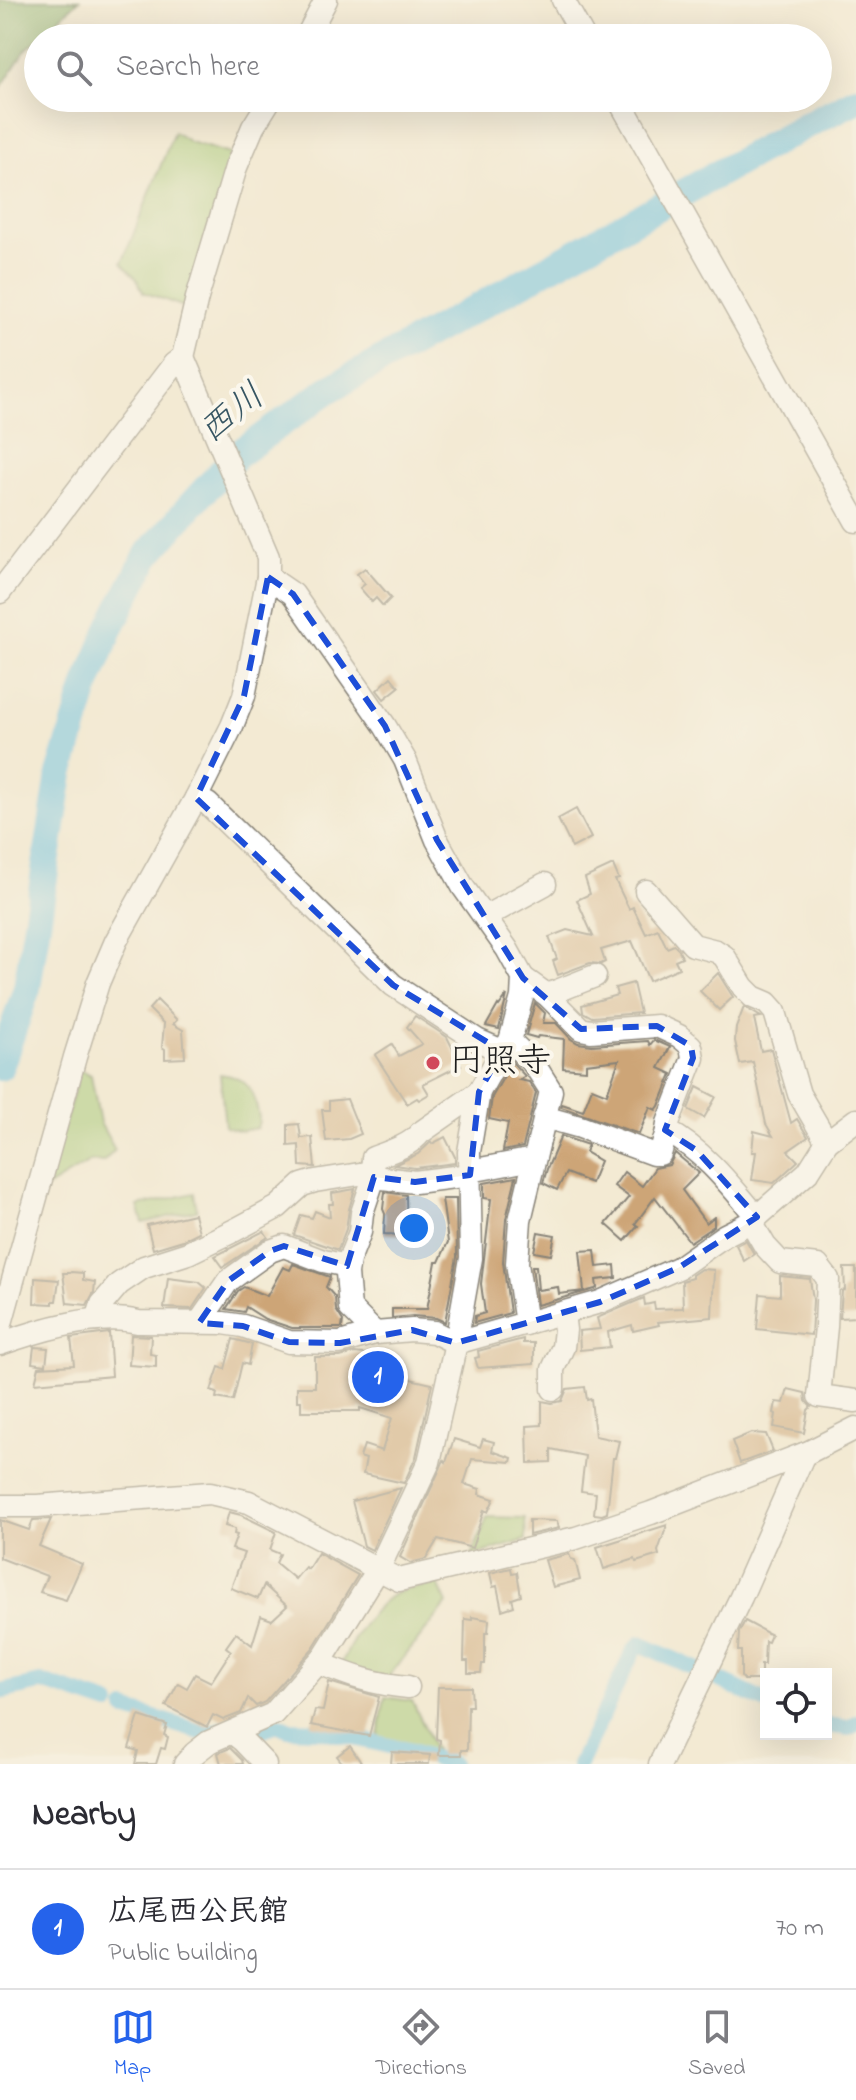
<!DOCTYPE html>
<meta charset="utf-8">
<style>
:root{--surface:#fff;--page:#f2f2f3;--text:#2b2b33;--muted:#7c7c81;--line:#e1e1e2;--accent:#2563eb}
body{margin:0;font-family:"Indie Flower","Klee One",sans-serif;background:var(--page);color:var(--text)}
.controls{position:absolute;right:24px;bottom:24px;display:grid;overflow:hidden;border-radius:0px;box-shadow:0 8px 32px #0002}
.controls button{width:72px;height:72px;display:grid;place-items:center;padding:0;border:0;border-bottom:2px solid var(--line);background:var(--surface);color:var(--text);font:40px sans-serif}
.you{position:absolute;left:414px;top:1228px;width:28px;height:28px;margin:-20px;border:6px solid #fff;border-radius:50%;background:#1a73e8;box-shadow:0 0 0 12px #1a73e833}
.badge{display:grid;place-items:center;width:52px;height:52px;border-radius:50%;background:var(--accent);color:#fff;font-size:26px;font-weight:700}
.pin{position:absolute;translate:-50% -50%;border:4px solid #fff;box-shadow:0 2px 8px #0006}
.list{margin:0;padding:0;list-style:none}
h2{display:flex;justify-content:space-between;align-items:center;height:104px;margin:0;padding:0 32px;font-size:34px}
h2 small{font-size:26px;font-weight:400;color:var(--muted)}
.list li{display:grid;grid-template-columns:52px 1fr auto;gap:24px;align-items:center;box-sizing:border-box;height:120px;padding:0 32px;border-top:2px solid var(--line)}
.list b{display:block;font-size:30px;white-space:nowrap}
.list p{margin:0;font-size:26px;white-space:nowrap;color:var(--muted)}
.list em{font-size:26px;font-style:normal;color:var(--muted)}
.icon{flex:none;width:44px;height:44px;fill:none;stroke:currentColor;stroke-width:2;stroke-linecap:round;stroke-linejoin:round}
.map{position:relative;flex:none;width:856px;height:1764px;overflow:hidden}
.search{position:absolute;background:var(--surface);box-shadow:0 8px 32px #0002;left:24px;right:24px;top:24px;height:88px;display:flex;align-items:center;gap:20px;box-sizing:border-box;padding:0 28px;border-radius:44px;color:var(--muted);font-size:30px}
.sheet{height:224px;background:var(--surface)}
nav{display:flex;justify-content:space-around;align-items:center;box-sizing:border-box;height:112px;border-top:2px solid var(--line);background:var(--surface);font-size:22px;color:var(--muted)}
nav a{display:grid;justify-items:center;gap:4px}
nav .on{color:var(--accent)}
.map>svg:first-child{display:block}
.green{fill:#a0c773;stroke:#5e7248;stroke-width:2}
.forest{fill:#80ac65;stroke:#4e6440;stroke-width:2}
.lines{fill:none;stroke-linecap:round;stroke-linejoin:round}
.canal{stroke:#69c3e7;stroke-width:16}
.river{stroke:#69c3e7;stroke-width:28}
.building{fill:#cda577}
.minor-casing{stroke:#888378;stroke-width:25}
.minor{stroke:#fff;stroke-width:22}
.marked{fill:none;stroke:#1d4ed8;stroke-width:6;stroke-dasharray:16 10;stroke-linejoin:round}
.poi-dot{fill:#d1495b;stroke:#fbf7ec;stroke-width:3}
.labels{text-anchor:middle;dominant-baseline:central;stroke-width:8;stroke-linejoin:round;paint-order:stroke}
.poi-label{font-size:34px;fill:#1c1c1c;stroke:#fbf7ec;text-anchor:start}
.water-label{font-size:36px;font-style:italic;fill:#375663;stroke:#fbf7ec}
</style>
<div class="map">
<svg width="856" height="1764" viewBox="0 0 856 1764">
<rect width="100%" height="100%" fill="#fbf7ec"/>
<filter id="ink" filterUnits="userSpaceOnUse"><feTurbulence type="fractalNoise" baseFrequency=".0125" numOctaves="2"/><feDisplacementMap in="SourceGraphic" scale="16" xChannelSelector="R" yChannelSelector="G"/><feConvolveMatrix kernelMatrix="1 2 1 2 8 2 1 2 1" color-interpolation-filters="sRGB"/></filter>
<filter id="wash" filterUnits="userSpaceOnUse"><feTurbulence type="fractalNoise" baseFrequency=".006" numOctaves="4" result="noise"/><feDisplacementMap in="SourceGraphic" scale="32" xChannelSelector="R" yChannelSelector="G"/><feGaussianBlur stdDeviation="1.8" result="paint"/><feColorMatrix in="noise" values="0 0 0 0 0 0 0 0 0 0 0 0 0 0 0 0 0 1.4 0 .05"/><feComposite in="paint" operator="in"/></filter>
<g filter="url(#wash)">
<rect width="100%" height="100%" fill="#f3ead3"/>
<!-- green -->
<g class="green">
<path d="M174,132L190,142L233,155L184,307L143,292L137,279L122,263Z"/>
<path d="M80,1070L91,1075L100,1123L115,1150L103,1162L91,1161L46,1188Z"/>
<path d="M220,1074C242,1076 253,1086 257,1108C259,1116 260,1120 257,1128L241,1131L225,1127Z"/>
<path d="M194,1193L197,1210L143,1223L138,1206Z"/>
<path d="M487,1517L525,1518L526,1540L472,1556Z"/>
<path d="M438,1584L447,1604L385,1681L340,1667C350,1644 367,1614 388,1598C401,1588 422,1587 438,1584Z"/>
<path d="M385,1697L412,1701L438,1756L377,1741Z"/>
</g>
<!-- forest -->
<path class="forest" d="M0,0H79L25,51L0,89Z"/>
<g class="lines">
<!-- canal -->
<g class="canal">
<path d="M711,1676L766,1702"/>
<path d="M0,1692L40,1683L49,1684L109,1704"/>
<path d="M125,1709L207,1734L222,1729"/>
<path d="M826,1725L849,1728L856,1723"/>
<path d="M249,1735L278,1725L288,1729L319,1730L412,1751L452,1764"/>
<path d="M579,1764L634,1650L640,1644L696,1669"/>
</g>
<!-- river -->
<path class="river" d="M0,1067L27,988L60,774L88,682L111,626L147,556L190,506L238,454L328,390L806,125L856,100"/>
</g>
<g id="blocks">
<!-- building -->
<g class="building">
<path d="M365,568L391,598L383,606L376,598L372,602L360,588L365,584L357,574Z"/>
<path d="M391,677L399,687L384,699L377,690Z"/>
<path d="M576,809L591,838L572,848L558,819Z"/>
<path d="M613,865L619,879L615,880L629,909L633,907L646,934L658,929L667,948L674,945L679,950L682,957L675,960L679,968L649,981L632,941L601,950L605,962L601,964L590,963L558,975L553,961L557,959L549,937L567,930L593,936L577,900L590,894L585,878Z"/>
<path d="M718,973L733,997L719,1010L700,991Z"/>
<path d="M633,983L640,1013L592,1017L583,1012L582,1005L617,995L615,988Z"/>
<path d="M507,995L499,1029L486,1026L498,1005L499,1006Z"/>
<path d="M157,1000L177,1020L173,1024L183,1030L185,1058L165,1059V1049L162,1047L164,1024L149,1009Z"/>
<path d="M535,1003L545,1013L543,1023H556L571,1039L578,1043L592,1045L648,1041L650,1045L654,1040L670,1047L659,1068L672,1074L659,1106L656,1110L650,1107L639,1134L561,1107L562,1104L583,1111L592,1088L607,1094L619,1060L586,1064V1070L563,1068L564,1039L538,1036L537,1038L526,1035Z"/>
<path d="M744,1007L761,1017L754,1018L761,1051L771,1049L791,1123L797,1119L808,1137L788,1151L798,1161L774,1183L752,1180L756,1152H752L754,1131L773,1136L766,1124L753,1062L740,1064L735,1041L736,1028Z"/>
<path d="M415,1016L447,1037L461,1065L423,1084L429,1094L419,1100L417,1098L407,1104L375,1055L392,1044L399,1056L422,1044L407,1027Z"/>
<path d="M512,1062L525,1076L519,1080L529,1082L536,1093L523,1147L503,1151L508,1123L489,1119L492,1097Z"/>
<path d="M697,1087L716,1097L704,1118L688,1109Z"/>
<path d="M347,1099L361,1134L349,1139L326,1141L322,1110H329V1101Z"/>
<path d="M299,1124L301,1138L312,1137L315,1167L300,1166L299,1145L288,1146V1125Z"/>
<path d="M561,1136L588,1145L585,1152L600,1161L591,1183L566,1173L557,1190L543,1183L547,1169Z"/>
<path d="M445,1137L455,1157V1163L415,1168L394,1165L418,1154L431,1142L432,1144Z"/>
<path d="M675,1153L699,1173L682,1190L706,1223L714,1217V1226L690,1242L655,1197L635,1224L638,1226L625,1241L606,1224L629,1197L614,1186L624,1172L642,1186L655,1168L669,1165Z"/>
<path d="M516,1177L506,1219L503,1262L510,1313L474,1323L475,1316L485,1313L481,1284L491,1199L484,1198V1183Z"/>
<path d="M355,1189L349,1209L346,1229L338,1250L294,1235L301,1215L312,1218L315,1211L330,1217L329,1204H333L332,1193Z"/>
<path d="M385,1192L406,1195L407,1235L384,1234L385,1214L383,1209Z"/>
<path d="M442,1199H456L457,1257L445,1322L436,1318L413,1316L392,1318V1309H427L436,1262H439L448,1242Z"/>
<path d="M194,1214L199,1232L183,1240L153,1249L147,1225Z"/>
<path d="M264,1231L268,1237L223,1267L215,1256Z"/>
<path d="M538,1232L555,1235L551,1255L534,1252Z"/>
<path d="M746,1240L754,1254L744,1261L736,1245Z"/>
<path d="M595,1250L597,1267L615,1265L616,1278L596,1280L597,1288L595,1289L537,1305L532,1266H536L538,1290L558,1287L559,1294L584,1291L580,1251Z"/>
<path d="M293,1264L330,1277L326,1287L335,1297L336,1310L343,1321L342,1328H292L265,1319L246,1307L244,1312L226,1309L238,1291L244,1287L267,1296L283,1267L290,1270Z"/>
<path d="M844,1268H856V1317L840,1318L842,1291L845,1290Z"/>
<path d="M701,1269L714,1270L712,1317L658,1322L659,1325L633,1331L632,1325L608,1332L610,1347L580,1350L579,1331L600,1329L597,1318L644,1298L645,1305L654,1303L655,1309L683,1308L682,1281L692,1278V1275Z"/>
<path d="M71,1272L83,1273V1280L95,1282L94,1292L87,1305L67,1303L63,1273H70Z"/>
<path d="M780,1276L810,1279L813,1300L811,1335L757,1329L760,1294L780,1296Z"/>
<path d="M35,1278L59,1280L56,1301H53V1304L34,1303Z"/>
<path d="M168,1278L199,1282L206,1288L192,1309L164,1308Z"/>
<path d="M109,1333L112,1376L35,1383L39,1367L74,1365L71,1338Z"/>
<path d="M131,1335L151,1336L150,1354L156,1355V1367L129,1365Z"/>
<path d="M233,1339L252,1344L248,1365L242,1363L233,1401L216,1398L217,1393L211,1391L219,1367L225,1369Z"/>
<path d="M523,1339V1343H534V1364L478,1368L475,1358L479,1357L478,1351Z"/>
<path d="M34,1347L48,1348L46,1365L32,1363Z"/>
<path d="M355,1353L381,1356L380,1359L398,1362L397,1376L432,1384L416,1457L404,1483L363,1474L366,1459L360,1457L364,1445L382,1451L392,1418L360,1408V1411H301V1401H297V1387H315V1357H340Z"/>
<path d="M585,1387L587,1400L591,1399L595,1436L619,1441L615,1458H613L607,1513L602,1515L594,1514L596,1493L581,1491L585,1456L551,1449V1462L528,1463L527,1426L542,1425V1401L552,1403L562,1401L567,1389Z"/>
<path d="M788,1389L805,1393L806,1401L811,1407L808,1410L804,1433L774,1427L776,1414L774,1413L776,1402L784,1403Z"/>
<path d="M751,1433L766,1434L773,1451L740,1463L732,1441Z"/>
<path d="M454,1439L480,1447L483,1439L494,1442L492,1451L512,1458L511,1462L472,1459L464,1484L480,1489L479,1494L494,1499L488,1512L484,1510L472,1548L438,1539L426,1559L410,1563L400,1557L444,1460L446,1462Z"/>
<path d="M401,1488L372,1550L364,1546L352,1501Z"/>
<path d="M229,1512L241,1515L276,1532L270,1550L280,1554L276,1563L295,1579L305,1567L308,1569L318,1553L358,1575L313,1648L265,1702L256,1706L248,1698L241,1713L223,1720L213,1715L207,1727L166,1706L178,1683L187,1688L195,1674L211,1682L231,1651L226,1647L236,1633L252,1645L261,1616L272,1620L287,1606L264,1585L258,1599L231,1588L244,1553L232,1549L237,1535L234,1534L235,1529L225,1526Z"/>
<path d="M51,1519L39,1546L82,1564L66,1600L40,1592L47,1576L0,1558V1520L29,1530L33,1520Z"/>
<path d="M529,1520L557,1521L559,1528L529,1535Z"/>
<path d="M667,1525L658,1551L659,1555L636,1562L635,1559L604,1569L597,1547Z"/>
<path d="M569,1554L571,1559L575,1560L580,1580L553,1587L545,1560Z"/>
<path d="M511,1568L512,1573L517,1572L521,1596L512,1599L514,1606L502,1610L497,1586L493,1587L490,1573Z"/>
<path d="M472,1617L489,1620L488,1633H485V1664H482L481,1673H468V1661H464L465,1619L472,1620Z"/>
<path d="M745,1621L771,1635L768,1642L765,1641L764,1665H761V1678L758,1677V1680H744L743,1678L741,1677V1651H738L739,1632Z"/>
<path d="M329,1682L379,1697L369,1736L311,1725L315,1710L323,1711Z"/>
<path d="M438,1687H471L472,1706H468L467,1750H461V1755H439L440,1740L436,1739Z"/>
<path d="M139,1716L167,1725L164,1735L168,1737L165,1749L161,1748L156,1764H135L138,1751L129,1748Z"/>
<path d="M350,1746L362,1764H343L337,1756Z"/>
<path d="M230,1748L242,1760L243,1764H221L218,1753Z"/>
<path d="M392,1752L430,1755L429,1764H391Z"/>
</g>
</g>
</g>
<g filter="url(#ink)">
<use href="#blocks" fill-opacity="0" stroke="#888378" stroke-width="2"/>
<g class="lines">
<defs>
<g id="minor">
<path d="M563,0L584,38"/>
<path d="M306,38L326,0"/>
<path d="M618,98L856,521"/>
<path d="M0,592L174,364L183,357L197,298L236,167L253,127L271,98"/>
<path d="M196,798L208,804L393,985L477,1040L502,1051"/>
<path d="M646,891L693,945L716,951L724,956L743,987L753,997L767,1003L775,1012L799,1094L827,1142"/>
<path d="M485,917L545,884"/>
<path d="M523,978L547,995L581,1029L591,1031L657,1026L679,1036L691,1046L693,1058L668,1123L667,1131C705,1152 730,1185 757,1217"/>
<path d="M547,995L595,976"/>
<path d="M510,1041L534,1064L551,1091L520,1220L517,1263L526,1324"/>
<path d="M544,1117L580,1127L653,1154H660L667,1131"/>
<path d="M470,1171L534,1159"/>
<path d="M374,1177L415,1182L470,1175"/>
<path d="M751,1222L765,1246L780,1262L818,1266L828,1279L826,1327L819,1396L856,1401"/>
<path d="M97,1320L102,1304L119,1284L144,1267L188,1253L235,1230L278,1207L302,1185L315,1181L372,1172"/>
<path d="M199,1323L228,1281L270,1251L284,1246L323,1261L348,1266"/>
<path d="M0,1327L75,1057L98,983L116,941L196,798L232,726L244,696L268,577V557L183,357"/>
<path d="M375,1333L350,1308L347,1273L349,1260L360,1232L362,1213L374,1177L372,1172L373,1158C389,1152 410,1146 420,1133L479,1092"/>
<path d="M0,1344C39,1330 97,1312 138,1322L223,1323L243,1326L289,1342L340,1343L375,1333L412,1330L434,1332L456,1343L600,1302L678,1268L725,1235L751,1222L808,1172L827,1142L856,1120"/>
<path d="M553,1389V1369L563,1347L565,1330L563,1313"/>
<path d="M0,1506H37L210,1493L249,1502L399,1580L576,1538L651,1513L809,1452L856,1428"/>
<path d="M319,1663C351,1676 373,1684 408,1687"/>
<path d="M233,1733L242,1740L265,1764"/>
<path d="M185,1764L195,1753L209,1742L273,1714L324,1656L379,1568L429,1462L456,1343L471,1258L469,1152L479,1092L502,1051L510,1041L522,997L523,978L507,949L463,887L437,840L405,760L385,726L293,594L268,577"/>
<path d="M660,1764L741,1597L804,1454"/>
</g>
</defs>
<!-- minor casing -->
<use href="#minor" class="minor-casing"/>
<!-- minor -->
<use href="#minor" class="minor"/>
</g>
</g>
<!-- marked area -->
<path d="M0 0H856V1764H0ZM268,577L293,594L385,726L437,840L523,978L581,1029L657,1026L691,1046L693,1058L665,1130L696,1150L757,1217L678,1268L600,1302L456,1343L412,1330L340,1343L289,1342L243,1326L199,1323L228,1281L270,1251L284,1246L347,1266L374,1177L415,1182L470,1175L479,1092L502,1051L393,985L196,798L244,696Z" fill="#f3ead3" fill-opacity=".55" fill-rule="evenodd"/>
<path class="marked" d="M268,577L293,594L385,726L437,840L523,978L581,1029L657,1026L691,1046L693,1058L665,1130L696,1150L757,1217L678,1268L600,1302L456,1343L412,1330L340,1343L289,1342L243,1326L199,1323L228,1281L270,1251L284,1246L347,1266L374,1177L415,1182L470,1175L479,1092L502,1051L393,985L196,798L244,696Z"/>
<!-- markers -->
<circle class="poi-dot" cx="433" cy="1063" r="8"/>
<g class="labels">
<!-- poi labels -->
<g class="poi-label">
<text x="449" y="1063">円照寺</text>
</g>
<!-- water labels -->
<g class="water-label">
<text transform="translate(233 415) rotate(-39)">西川</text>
</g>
</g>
</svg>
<div class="controls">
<button><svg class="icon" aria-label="locate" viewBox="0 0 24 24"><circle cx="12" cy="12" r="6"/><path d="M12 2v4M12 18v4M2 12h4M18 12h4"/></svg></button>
</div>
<div class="you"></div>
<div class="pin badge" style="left:378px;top:1377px">1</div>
<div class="search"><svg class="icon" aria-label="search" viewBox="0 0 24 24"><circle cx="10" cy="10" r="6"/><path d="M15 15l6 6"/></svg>Search here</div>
</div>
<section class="sheet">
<h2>Nearby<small></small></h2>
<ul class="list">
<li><span class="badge">1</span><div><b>広尾西公民館</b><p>Public building</p></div><em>70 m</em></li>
</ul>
</section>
<nav>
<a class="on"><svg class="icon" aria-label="map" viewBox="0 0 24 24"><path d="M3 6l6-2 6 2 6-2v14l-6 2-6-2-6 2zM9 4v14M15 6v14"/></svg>Map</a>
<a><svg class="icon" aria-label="directions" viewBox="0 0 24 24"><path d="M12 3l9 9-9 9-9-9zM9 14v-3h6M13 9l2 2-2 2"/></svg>Directions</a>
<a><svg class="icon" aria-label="saved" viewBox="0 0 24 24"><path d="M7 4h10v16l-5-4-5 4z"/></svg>Saved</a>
</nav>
